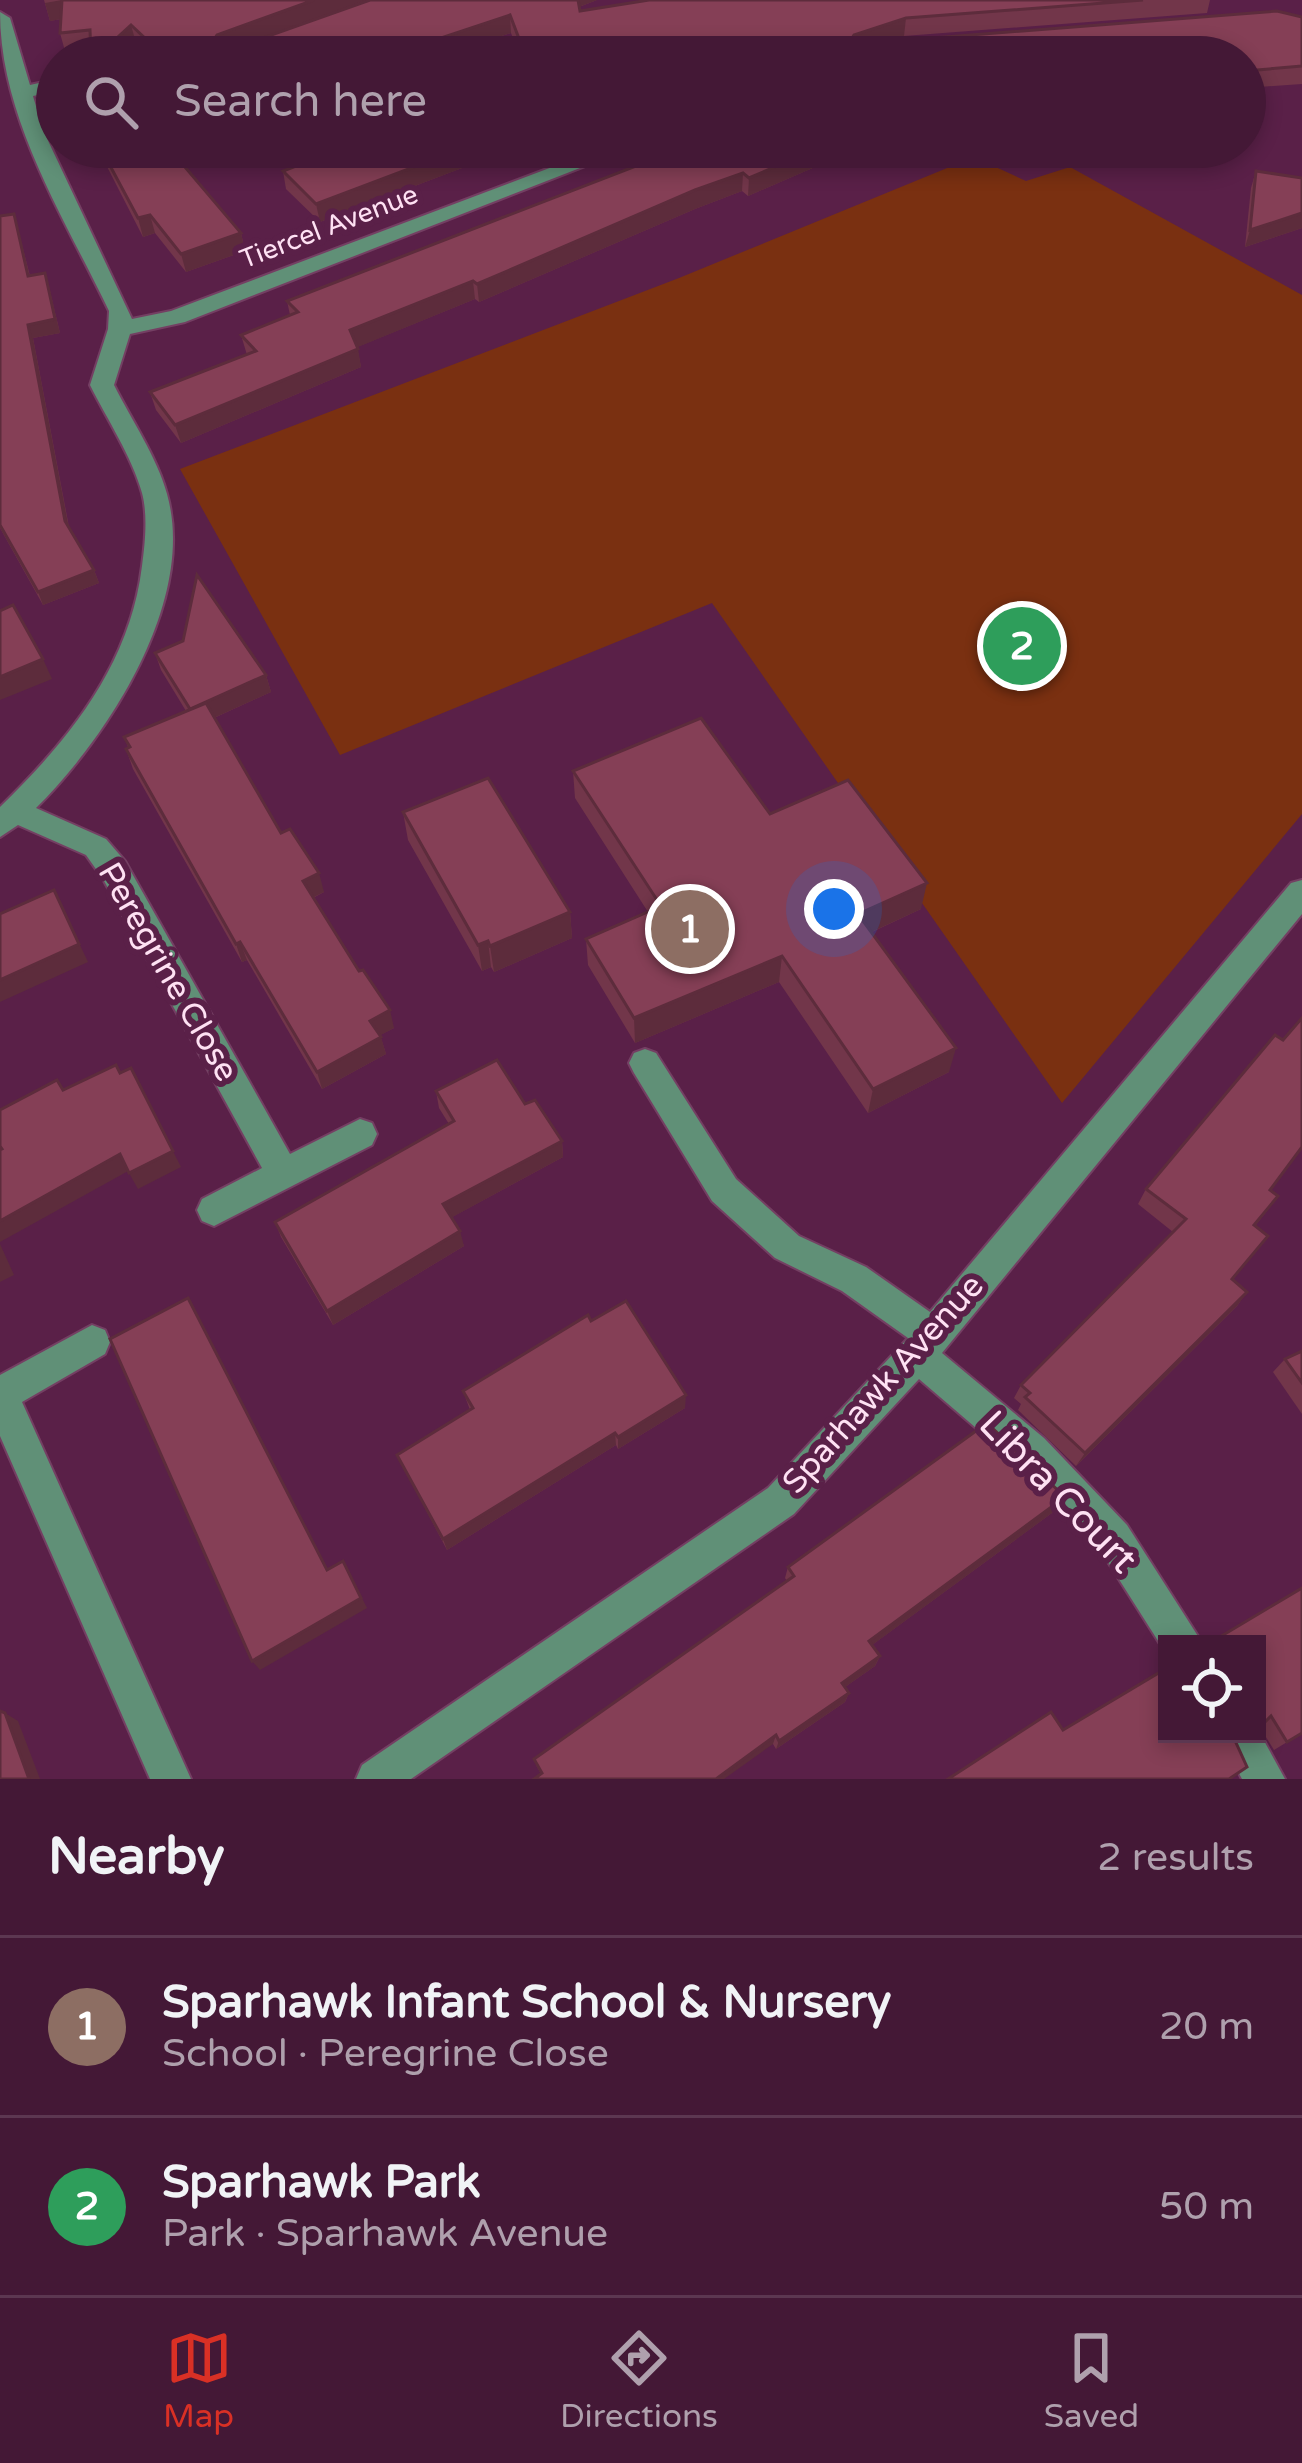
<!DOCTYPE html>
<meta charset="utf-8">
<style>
:root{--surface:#441836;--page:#4e2542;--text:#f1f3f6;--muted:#afa0ad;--line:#5c3751;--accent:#d93025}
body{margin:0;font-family:"Varela Round",sans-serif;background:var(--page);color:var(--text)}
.controls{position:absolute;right:36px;bottom:36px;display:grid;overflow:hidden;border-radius:0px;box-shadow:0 6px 18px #0003}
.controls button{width:108px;height:108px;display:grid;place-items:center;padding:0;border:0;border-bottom:3px solid var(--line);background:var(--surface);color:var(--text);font:60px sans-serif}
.you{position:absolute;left:834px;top:909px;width:42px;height:42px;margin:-30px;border:9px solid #fff;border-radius:50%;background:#1a73e8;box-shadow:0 0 0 18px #1a73e833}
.badge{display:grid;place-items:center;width:78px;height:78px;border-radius:50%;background:var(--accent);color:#fff;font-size:39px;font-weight:700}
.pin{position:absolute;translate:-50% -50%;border:6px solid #fff;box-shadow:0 3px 12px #0006}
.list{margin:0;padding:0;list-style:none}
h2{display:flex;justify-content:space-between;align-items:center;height:156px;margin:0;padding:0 48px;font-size:51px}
h2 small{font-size:39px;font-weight:400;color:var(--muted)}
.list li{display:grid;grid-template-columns:78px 1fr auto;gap:36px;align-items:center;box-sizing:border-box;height:180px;padding:0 48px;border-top:3px solid var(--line)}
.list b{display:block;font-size:45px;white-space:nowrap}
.list p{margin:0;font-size:39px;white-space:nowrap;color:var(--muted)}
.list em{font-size:39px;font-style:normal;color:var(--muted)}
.icon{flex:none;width:66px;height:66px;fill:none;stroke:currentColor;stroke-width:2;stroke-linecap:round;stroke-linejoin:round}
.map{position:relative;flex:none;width:1302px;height:1779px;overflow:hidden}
.search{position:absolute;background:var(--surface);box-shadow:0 6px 18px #0003;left:36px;right:36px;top:36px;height:132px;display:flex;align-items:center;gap:30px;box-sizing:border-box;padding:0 42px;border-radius:66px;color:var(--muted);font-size:45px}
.sheet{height:516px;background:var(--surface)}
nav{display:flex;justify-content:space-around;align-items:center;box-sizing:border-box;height:168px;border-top:3px solid var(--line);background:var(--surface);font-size:33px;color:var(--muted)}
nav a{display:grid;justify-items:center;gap:6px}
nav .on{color:var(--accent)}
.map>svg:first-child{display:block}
.green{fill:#7a3011}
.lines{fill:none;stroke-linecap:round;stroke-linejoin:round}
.minor-casing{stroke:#743f63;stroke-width:4}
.minor{fill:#609077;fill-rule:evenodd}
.wall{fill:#72364a}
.shaded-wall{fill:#5d2c3c}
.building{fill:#853f56;stroke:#5d2c3c;stroke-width:3}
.labels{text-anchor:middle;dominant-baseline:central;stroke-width:12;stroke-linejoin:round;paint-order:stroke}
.far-street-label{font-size:27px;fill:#fee1f3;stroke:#5a2048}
.street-label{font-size:33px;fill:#fee1f3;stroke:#5a2048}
.near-street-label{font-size:39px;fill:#fee1f3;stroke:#5a2048}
</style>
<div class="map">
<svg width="1302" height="1779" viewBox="0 0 1302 1779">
<rect width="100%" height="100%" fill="#5a2048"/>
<!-- green -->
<path class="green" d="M974,157L1026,181L1070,167L1302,295V814L1062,1103L712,603L340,755L180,469L679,278Z"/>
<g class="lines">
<defs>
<g id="minor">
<path d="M0,12L10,18L30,85L57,79V91L33,96L43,130L132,319L171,311L605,147H634L185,322L130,334L114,385C131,419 157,457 167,494C197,600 108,737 36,808L106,839L125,861L290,1154L360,1119L372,1123L377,1134L372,1145L214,1226L202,1221L197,1210L202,1199L262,1168L103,879L86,855L18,825L0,837V807C69,740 130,665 142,566C145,544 148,515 142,493C132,457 107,419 90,385L108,329L109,311C64,217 0,118 0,12Z"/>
<path d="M1302,880V914L942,1353L1044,1438L1127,1525L1203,1644H1167V1655L1101,1551L1018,1464L919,1379L794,1514L411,1779H356L362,1765L768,1488L908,1338L842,1291L775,1258L712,1201L634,1073L629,1063L634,1053L645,1049L656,1053L736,1179L799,1236L866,1267L930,1312L1291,883Z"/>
<path d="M92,1325L105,1330L110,1342L105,1354L22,1402L191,1779H150L0,1436V1375Z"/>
<path d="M1257,1728L1285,1779H1242L1218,1734H1257Z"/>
</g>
</defs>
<!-- minor casing -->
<use href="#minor" class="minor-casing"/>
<!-- minor -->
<use href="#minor" class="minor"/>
</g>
<!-- wall -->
<g class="wall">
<path d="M44,0H366L247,43L597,0L579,7L580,11L649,0H1210L1207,13L904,36L887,41L1302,17V84L1245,88V57H520L511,33L439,57H151L136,43L65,51L60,33L61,19L50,21Z"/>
<path d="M97,147H168L241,233L245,251L186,272L155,233L143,237Z"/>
<path d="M345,147H517L320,222L286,189L283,171Z"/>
<path d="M685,147H861L748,196L742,191L695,209L479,302L475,299L357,347L361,367L181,443L156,410L150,392L247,355L241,335L290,315L287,301Z"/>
<path d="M1256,171L1302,178V228L1245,247L1251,188Z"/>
<path d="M14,214L30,276L49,287L60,333L33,338L69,527L94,570L99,583L43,605L0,528V216Z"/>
<path d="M155,653L266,675L271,692L214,718L281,833L324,892L313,898L394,1028L380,1035L386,1054L322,1089L247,960L242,962L133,769L126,749L128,747L124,737L186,711L161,670Z"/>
<path d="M573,771L770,814L921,909L872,932L949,1072L868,1113L779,982L635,1043L588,965L586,939L648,912L575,798Z"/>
<path d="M403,812L570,912L572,938L494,972L491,967L482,971L408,840Z"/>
<path d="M436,1091L525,1104L562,1141L563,1157L452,1217L464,1246L333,1325L281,1237L275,1222L449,1124L439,1108Z"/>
<path d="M1146,1189L1271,1190L1267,1211L1255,1226L1268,1236L1233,1279L1247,1292L1237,1306L1076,1466L1018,1410L1021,1404L1014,1398L1021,1385L1173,1232L1138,1204Z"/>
<path d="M591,1321L685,1408L618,1449L616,1445L447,1550L397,1455L470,1410L463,1391Z"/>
<path d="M1302,1351V1414L1273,1372L1285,1359Z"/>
<path d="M1065,1497L1056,1510L872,1645L880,1656L875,1666L845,1687L849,1693L845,1702L776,1749L773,1744L541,1774L537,1767L534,1759L787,1581L785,1578L788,1567Z"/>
<path d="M1257,1644L1302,1733L1274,1750L1259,1726L1257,1727Z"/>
</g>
<!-- shaded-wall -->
<g class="shaded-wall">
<path d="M62,0L67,18L50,21L45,3Z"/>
<path d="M314,0H366L220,53L214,40L217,35Z"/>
<path d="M575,0H597L576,8Z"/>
<path d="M510,15L511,33L439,57H405V50Z"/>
<path d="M906,18L904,36L853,53L851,40L854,35Z"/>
<path d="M131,25L136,43L121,57H96Z"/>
<path d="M395,41L397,57H349Z"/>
<path d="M467,147H517L320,222L316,204Z"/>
<path d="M821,147H861L748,196L749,178Z"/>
<path d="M743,173L742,191L695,209L479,302L477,284L695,190Z"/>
<path d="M1302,213V228L1245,247L1250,230Z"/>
<path d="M150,215L155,233L143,237L138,218Z"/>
<path d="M241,233L245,251L186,272L181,254Z"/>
<path d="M45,273L60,333L33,338L70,534L65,521L28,325Z"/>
<path d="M473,281L475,299L353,349L350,330Z"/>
<path d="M358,349L361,367L181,443L175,425Z"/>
<path d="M94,570L99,583L43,605L38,592Z"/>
<path d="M43,659L52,679L0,700V677Z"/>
<path d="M266,675L271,692L196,726L190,709Z"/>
<path d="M319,873L324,892L308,900L303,881Z"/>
<path d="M927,883L921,909L854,940L858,914Z"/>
<path d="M54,890L88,962L0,1002V980Z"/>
<path d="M570,912L572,938L494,972L490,946Z"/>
<path d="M488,941L491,967L482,971L478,945Z"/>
<path d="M240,942L247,960L242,962L236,944Z"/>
<path d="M782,956L779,982L635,1043L634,1018Z"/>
<path d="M390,1010L394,1028L375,1038L370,1021Z"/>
<path d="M381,1037L386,1054L322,1089L317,1072Z"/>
<path d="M956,1048L949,1072L868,1113L873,1089Z"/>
<path d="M139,1085L181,1167L138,1189L129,1173Z"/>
<path d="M562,1141L563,1157L447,1220L443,1204Z"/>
<path d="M120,1154L130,1170L0,1242V1221Z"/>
<path d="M460,1231L464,1246L333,1325L327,1311Z"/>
<path d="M0,1244L14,1275L0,1282Z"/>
<path d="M1247,1292L1237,1306L1076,1466L1085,1453Z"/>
<path d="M686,1395L685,1408L618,1449V1437Z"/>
<path d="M615,1433L616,1445L447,1550L443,1539Z"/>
<path d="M1065,1497L1056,1510L864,1651L869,1641Z"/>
<path d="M343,1561L367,1608L260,1670L252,1661Z"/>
<path d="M880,1656L875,1666L838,1692L842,1683Z"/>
<path d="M849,1693L845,1702L776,1749L779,1741Z"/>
<path d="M5,1713L18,1721L40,1779H29Z"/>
<path d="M776,1735L773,1744L724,1779H716Z"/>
</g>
<!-- building -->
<g class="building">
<path d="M62,0H314L217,35L214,40L249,43L370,0H578L580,11L649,0H1143L906,18L854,35L851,40L856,44L1277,11L1302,17V66L1245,71V57H526L510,15L405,50L395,41L349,57H165L131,25L96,57H91L90,30L60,33Z"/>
<path d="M100,147H168L241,233L181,254L150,215L138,218Z"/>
<path d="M345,147H467L316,204L283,171Z"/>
<path d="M685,147H821L749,178L743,173L695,190L477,284L473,281L350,330L358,349L175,425L150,392L256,351L241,335L298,312L287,301Z"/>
<path d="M1256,171L1302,178V213L1250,230Z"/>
<path d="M14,214L28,276L45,273L55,319L28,325L65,521L94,570L38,592L0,525V216Z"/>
<path d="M197,575L266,675L190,709L155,653L183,641Z"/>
<path d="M13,605L43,659L0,677V611Z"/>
<path d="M206,703L281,833L290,829L319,873L303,881L359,971L363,970L390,1010L370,1021L381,1037L317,1072L240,942L236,944L126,749L130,747L124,737Z"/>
<path d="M701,718L770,814L848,780L927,883L858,914L956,1048L873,1089L782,956L634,1018L586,939L661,906L573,771Z"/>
<path d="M488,778L570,912L490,946L488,941L478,945L403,812Z"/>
<path d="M54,890L79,944L0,980V914Z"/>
<path d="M1302,1018V1147L1270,1190L1278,1196L1254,1225L1268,1236L1232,1279L1247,1292L1085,1453L1025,1397L1030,1393L1021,1385L1186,1219L1146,1189L1275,1035L1283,1040Z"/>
<path d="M497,1060L525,1104L535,1100L562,1141L443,1204L460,1231L327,1311L275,1222L454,1121L436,1091Z"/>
<path d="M116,1065L120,1073L131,1068L173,1151L129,1173L120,1154L0,1221V1150L2,1149L0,1146V1110L57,1080L63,1090Z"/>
<path d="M188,1298L327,1570L343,1561L361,1598L252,1661L110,1339Z"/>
<path d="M626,1301L686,1395L618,1437L615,1433L443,1539L397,1455L473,1408L463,1391L588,1315L591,1321Z"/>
<path d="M1302,1351V1383L1285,1359Z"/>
<path d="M987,1423L1065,1497L869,1641L880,1656L842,1683L849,1693L779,1741L776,1735L716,1779H534L542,1773L534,1759L794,1576L788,1567Z"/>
<path d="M1302,1588V1733L1287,1742L1271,1716L1265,1722H1257V1644H1208Z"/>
<path d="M1167,1668V1734H1232L1247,1767L1229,1779H948L1051,1712L1063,1730Z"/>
<path d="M0,1711L5,1713L29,1779H0Z"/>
</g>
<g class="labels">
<!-- far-street labels -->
<g class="far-street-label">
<text transform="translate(329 227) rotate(-21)">Tiercel Avenue</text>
</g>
<!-- street labels -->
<g class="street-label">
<text transform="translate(168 972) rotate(60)">Peregrine Close</text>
<text transform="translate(883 1384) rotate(-48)">Sparhawk Avenue</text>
</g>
<!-- near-street labels -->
<g class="near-street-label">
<text transform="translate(1058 1492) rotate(46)">Libra Court</text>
</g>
</g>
</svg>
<div class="controls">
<button><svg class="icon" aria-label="locate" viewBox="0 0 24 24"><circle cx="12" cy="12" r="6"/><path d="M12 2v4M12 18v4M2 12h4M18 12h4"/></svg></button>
</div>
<div class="you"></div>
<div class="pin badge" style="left:690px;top:929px;background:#8d6e63">1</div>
<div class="pin badge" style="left:1022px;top:646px;background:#2e9e5b">2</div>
<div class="search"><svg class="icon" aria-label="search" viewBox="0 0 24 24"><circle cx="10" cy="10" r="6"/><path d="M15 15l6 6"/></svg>Search here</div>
</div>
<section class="sheet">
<h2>Nearby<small>2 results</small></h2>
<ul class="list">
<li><span class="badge" style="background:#8d6e63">1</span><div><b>Sparhawk Infant School &amp; Nursery</b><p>School · Peregrine Close</p></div><em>20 m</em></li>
<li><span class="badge" style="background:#2e9e5b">2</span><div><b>Sparhawk Park</b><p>Park · Sparhawk Avenue</p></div><em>50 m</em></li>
</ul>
</section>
<nav>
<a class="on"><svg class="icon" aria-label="map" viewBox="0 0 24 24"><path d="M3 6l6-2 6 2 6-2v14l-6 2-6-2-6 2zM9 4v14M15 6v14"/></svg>Map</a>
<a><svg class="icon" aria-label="directions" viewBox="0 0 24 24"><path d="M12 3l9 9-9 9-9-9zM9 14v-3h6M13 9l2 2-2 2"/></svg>Directions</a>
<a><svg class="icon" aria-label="saved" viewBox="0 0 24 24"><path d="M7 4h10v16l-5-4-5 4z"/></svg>Saved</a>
</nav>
